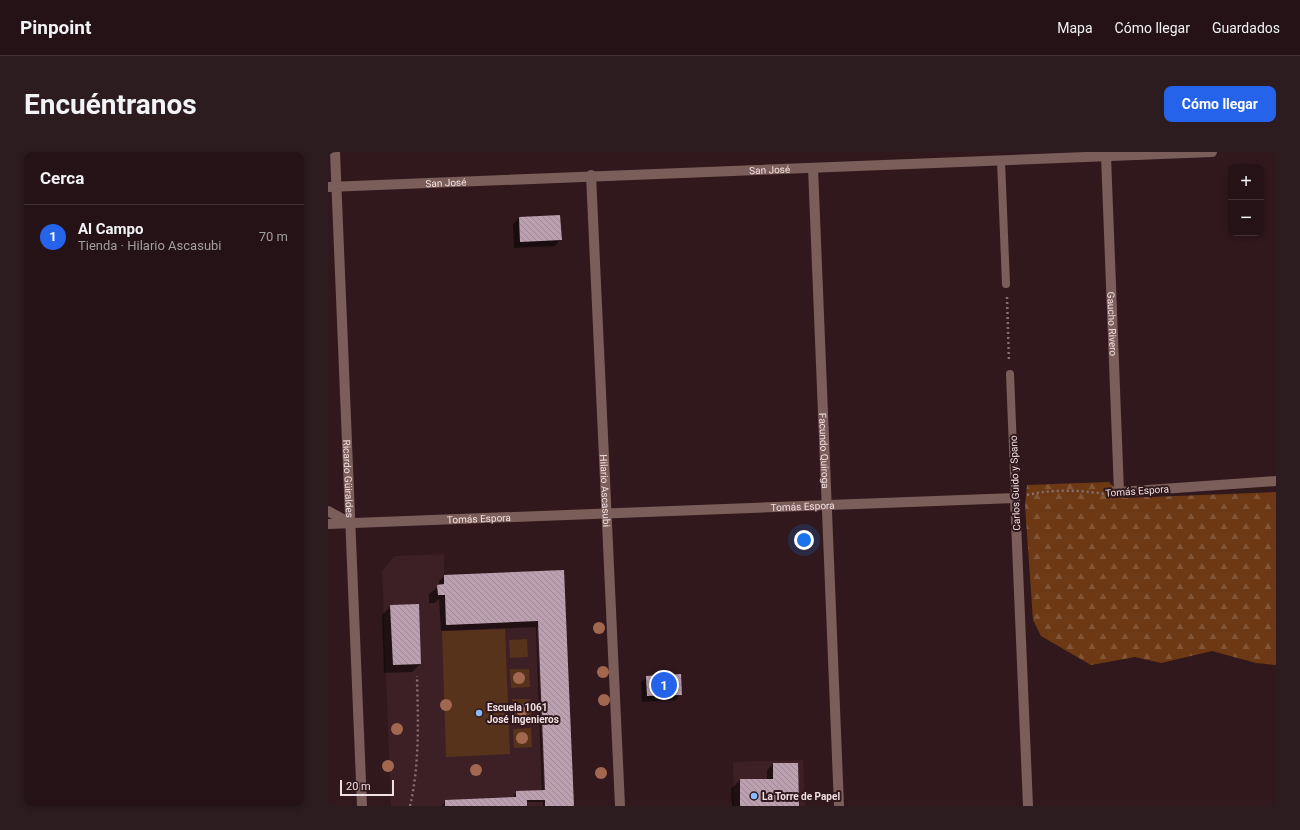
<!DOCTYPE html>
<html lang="es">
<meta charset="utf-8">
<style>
:root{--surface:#241216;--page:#2c1b1f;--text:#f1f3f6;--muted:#a39ea1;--line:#413235;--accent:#2563eb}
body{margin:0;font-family:Roboto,sans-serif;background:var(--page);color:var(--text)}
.controls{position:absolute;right:12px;top:12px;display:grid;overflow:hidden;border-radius:8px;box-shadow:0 2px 6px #0003}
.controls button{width:36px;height:36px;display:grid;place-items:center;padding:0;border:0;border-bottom:1px solid var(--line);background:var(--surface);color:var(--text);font:20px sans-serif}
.scale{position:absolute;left:12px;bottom:10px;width:54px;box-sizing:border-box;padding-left:4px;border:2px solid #f1e0e3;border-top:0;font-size:11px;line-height:14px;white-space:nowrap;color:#f1e0e3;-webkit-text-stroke:3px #30181d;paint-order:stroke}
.you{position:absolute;left:476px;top:388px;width:14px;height:14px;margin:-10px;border:3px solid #fff;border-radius:50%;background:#1a73e8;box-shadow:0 0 0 6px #1a73e833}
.badge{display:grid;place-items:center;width:26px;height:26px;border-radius:50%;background:var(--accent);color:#fff;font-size:13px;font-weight:700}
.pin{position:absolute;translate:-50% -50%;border:2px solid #fff;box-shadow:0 1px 4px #0006}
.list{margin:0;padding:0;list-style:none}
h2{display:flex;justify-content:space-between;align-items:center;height:52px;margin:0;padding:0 16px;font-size:17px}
h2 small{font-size:13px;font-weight:400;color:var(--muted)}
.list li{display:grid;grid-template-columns:26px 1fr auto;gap:12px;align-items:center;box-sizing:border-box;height:64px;padding:0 16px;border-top:1px solid var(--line)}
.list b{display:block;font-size:15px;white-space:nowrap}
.list p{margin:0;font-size:13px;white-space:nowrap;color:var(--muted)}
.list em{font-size:13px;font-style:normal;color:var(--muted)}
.map{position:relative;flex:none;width:948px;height:654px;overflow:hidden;border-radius:8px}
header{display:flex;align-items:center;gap:24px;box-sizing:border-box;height:56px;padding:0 20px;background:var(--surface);border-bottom:1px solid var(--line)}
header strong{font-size:19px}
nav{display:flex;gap:22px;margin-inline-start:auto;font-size:14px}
.intro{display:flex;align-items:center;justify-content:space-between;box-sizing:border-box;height:96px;padding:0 24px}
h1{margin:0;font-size:28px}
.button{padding:10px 18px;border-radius:8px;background:var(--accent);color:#fff;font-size:14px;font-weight:700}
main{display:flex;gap:24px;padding:0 24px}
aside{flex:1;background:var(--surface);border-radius:8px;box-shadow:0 2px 6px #0003}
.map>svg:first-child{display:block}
.built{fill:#3d1f26}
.green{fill:#58331c}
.forest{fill:url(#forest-firs)}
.shadow{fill:#0007;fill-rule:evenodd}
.building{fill:url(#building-back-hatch)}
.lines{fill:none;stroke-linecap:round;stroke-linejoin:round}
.path{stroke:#857074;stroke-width:2.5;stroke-dasharray:2 3;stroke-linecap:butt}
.service{stroke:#7b5e59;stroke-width:8}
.minor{stroke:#7b5e59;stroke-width:10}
.tertiary{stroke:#7b5e59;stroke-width:10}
.tree{fill:#a1684f}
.poi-dot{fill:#88bafc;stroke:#30181d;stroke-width:1.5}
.labels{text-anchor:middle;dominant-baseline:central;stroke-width:4;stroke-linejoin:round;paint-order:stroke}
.street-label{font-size:10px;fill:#f1e0e3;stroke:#30181d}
.poi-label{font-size:10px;font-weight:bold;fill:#f1e0e3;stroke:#30181d;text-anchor:start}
</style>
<header>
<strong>Pinpoint</strong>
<nav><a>Mapa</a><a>Cómo llegar</a><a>Guardados</a></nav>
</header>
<div class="intro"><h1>Encuéntranos</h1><a class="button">Cómo llegar</a></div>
<main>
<aside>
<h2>Cerca<small></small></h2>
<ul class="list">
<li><span class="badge">1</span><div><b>Al Campo</b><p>Tienda · Hilario Ascasubi</p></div><em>70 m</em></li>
</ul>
</aside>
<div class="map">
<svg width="948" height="654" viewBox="0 0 948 654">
<defs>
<pattern id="forest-firs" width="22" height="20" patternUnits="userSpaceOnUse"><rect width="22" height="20" fill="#6d3914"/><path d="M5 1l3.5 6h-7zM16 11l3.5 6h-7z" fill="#825536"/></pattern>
<pattern id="building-back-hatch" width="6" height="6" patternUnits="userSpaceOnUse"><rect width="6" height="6" fill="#bba0af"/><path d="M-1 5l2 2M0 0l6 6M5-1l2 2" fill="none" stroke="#9e8994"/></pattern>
</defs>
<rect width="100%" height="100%" fill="#30181d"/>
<!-- built -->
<g class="built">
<path d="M116,402V423L236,418L246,654H63L54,419L66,404Z"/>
<path d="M475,608L477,654H406L405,610Z"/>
</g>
<!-- green -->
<g class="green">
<path d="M177,477L182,602L118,605L114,479Z"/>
<path d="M199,487L200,505L182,506L181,488Z"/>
<path d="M201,517L202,535L183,536L182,517Z"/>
<path d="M184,547H202L203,565L185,566Z"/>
<path d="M203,576L204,595L186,596L185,577Z"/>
</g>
<!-- forest -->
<path class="forest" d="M781,330L796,346L948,340V513L928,511L884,499L833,511L807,505L763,513L713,484L705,468L697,353L699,333Z"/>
<!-- shadow -->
<g class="shadow">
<path d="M191,66L232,88L227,94L186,96L185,72Z"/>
<path d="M235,419L245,654H215V650H198V654H114L117,649L186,646V643L189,640L214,639L208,475L113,479L111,447L107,451H101V442L111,434V429L116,424ZM209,475H211L218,643H216Z"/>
<path d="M63,454L92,512L84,520L56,521L54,463Z"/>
<path d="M319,525L353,542L347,548L314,550L313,530Z"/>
<path d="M445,612H469L470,654H404L403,637L412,628H439V618Z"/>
</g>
<!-- building -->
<g class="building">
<path d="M232,63L234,88L192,90L191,65Z"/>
<path d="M236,418L246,654H217V648H199V654H117V648L188,645V639L217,638L210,469L118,473L117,443H110L109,433L116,432V423Z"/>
<path d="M91,452L93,512L65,513L62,453Z"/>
<path d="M353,522L354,543L319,544L318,524Z"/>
<path d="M445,611H470L471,654H412V627H445Z"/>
</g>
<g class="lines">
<!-- path -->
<g class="path">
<path d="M679,145L681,210"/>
<path d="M699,343C725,337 752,338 777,342"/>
<path d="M82,654C92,611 90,567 89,524"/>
</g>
<!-- service -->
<g class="service">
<path d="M673,9L678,132"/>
<path d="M682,222L687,346"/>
</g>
<!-- minor -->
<g class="minor">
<path id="s1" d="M7,0L34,654"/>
<path id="s2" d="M778,4L791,340L948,329"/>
<path id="s3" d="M485,16L511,654"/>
<path id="s4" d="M263,23L292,654"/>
<path d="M0,359L22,371"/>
<path id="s5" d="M0,372L687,346L700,654"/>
</g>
<!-- tertiary -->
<path class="tertiary" id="s6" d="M0,35L884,0"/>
</g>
<!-- trees -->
<g class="tree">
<circle cx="271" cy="476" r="6"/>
<circle cx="275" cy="520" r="6"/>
<circle cx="191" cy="526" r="6"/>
<circle cx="276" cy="548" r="6"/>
<circle cx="118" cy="553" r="6"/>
<circle cx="194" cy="558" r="6"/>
<circle cx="69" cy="577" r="6"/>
<circle cx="194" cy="586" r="6"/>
<circle cx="60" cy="614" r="6"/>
<circle cx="148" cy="618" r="6"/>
<circle cx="273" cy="621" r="6"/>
</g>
<!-- markers -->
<g class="poi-dot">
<circle cx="151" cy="561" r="4"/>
<circle cx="426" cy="644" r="4"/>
</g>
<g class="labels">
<!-- street labels -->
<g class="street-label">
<text stroke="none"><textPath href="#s6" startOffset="442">San José</textPath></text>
<text stroke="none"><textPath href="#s6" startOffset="118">San José</textPath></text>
<text stroke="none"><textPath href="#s2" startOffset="168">Gaucho Rivero</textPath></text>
<text stroke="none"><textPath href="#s3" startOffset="283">Facundo Quiroga</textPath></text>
<text stroke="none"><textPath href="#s1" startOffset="327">Ricardo Güiraldes</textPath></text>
<text transform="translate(687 331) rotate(-92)">Carlos Guido y Spano</text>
<text stroke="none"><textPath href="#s4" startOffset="316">Hilario Ascasubi</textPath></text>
<text transform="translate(809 339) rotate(-4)">Tomás Espora</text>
<text stroke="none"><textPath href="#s5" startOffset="475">Tomás Espora</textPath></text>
<text stroke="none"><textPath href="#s5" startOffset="151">Tomás Espora</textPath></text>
</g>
<!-- poi labels -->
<g class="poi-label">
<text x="159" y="555">Escuela 1061<tspan x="159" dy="12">José Ingenieros</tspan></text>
<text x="434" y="644">La Torre de Papel</text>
</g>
</g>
</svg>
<div class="controls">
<button>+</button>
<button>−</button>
</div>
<div class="scale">20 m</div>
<div class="you"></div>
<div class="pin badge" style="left:336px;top:533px">1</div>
</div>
</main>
